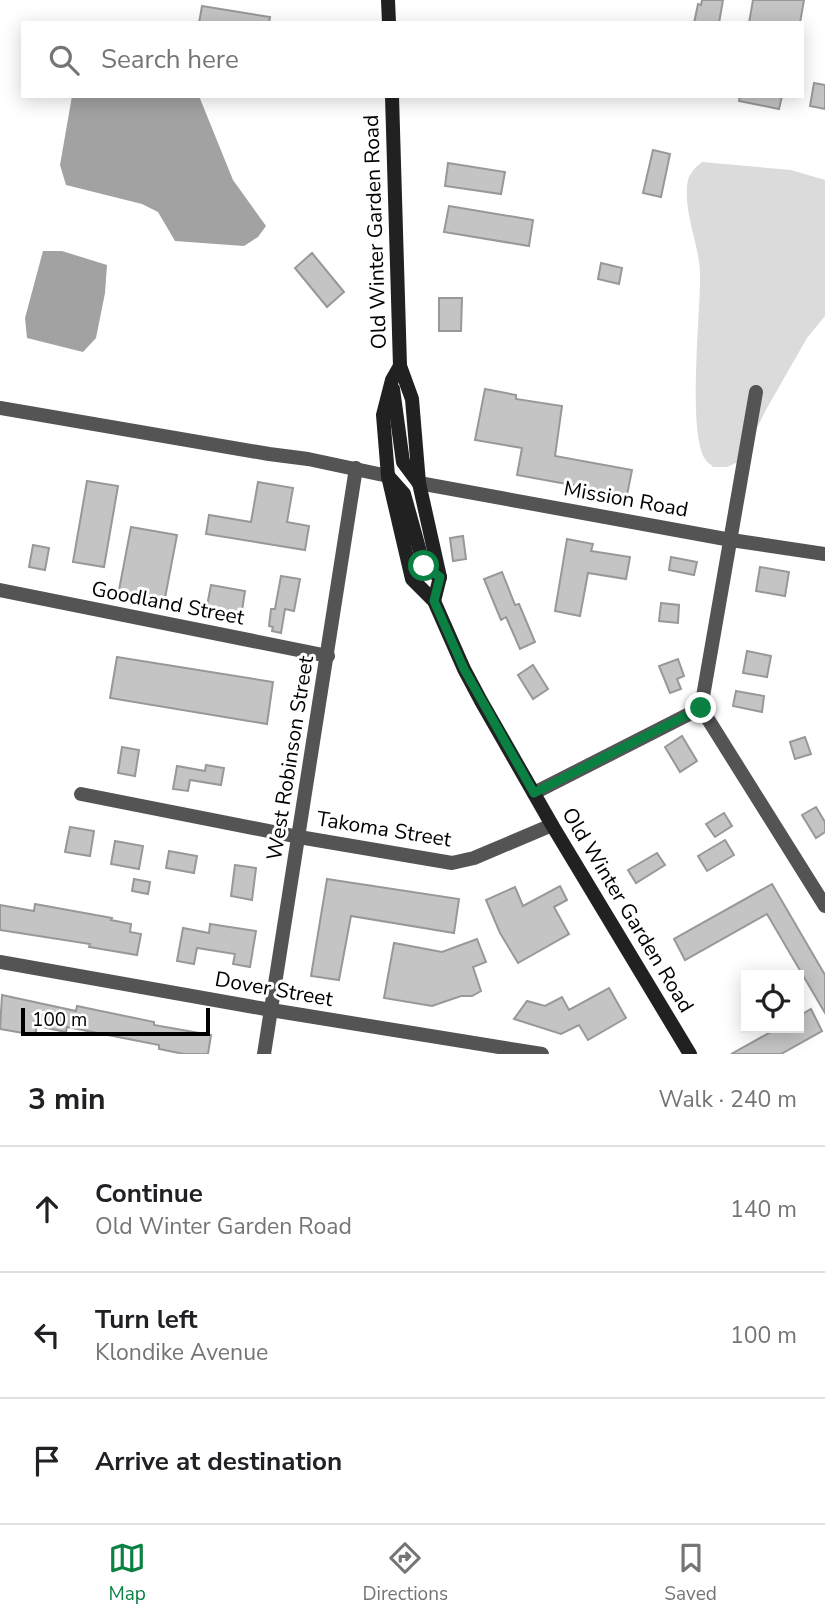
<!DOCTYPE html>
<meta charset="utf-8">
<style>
:root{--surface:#fff;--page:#f2f2f2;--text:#202124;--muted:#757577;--line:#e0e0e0;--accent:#0b8043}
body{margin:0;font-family:"Nunito Sans",sans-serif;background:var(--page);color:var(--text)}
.controls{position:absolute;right:21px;bottom:21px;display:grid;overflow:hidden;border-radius:0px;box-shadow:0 4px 18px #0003}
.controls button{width:63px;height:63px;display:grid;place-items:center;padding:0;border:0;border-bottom:2px solid var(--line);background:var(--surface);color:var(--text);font:35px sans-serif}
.scale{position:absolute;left:21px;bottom:18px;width:189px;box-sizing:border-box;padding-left:7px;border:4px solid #000;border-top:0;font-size:19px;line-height:24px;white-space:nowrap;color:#000;-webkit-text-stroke:5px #fff;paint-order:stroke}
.stop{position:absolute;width:21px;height:21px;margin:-16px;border:5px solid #0b8043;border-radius:50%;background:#fff}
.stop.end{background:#0b8043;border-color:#fff;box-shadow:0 2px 7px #0008}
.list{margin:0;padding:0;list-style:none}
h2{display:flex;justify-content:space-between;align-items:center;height:91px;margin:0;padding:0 28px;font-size:30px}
h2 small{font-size:23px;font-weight:400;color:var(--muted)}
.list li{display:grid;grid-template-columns:46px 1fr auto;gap:21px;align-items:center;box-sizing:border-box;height:126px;padding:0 28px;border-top:2px solid var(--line)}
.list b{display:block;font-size:26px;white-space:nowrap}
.list p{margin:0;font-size:23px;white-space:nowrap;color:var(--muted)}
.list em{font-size:23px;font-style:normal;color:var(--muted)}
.icon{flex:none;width:38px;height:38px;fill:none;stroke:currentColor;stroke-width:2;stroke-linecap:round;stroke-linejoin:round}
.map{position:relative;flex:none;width:825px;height:1054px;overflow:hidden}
.search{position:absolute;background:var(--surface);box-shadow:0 4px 18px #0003;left:21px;right:21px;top:21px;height:77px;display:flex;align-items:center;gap:18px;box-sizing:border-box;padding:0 24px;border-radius:0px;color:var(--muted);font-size:26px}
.sheet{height:469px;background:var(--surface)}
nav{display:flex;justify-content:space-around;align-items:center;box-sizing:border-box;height:98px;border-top:2px solid var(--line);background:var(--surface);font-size:19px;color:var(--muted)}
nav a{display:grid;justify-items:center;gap:4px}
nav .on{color:var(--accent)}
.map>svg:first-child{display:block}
.green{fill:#dbdbdb}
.water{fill:#a2a2a2}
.building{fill:#c4c4c4;stroke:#989898;stroke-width:2}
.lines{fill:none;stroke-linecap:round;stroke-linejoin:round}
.street{stroke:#545454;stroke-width:14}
.secondary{stroke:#212121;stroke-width:14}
.route{stroke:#0b8043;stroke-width:9}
.labels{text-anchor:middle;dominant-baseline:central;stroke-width:6;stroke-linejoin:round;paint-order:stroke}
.street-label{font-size:21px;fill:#000;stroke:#fff}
</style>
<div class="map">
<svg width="825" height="1054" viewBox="0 0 825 1054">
<rect width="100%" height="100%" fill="#fff"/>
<!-- green -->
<path class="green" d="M702,162L791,170L825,180V316L807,338L767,408L740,461L727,467H713C711,464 707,463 705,459C687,431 701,311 700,273C699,244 685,217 687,188C687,176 693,169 702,162Z"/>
<!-- water -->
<g class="water">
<path d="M72,96H199L233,180L266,226L258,237L244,246L175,241L158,212L142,204L66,185L60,165Z"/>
<path d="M43,251H62L107,265L105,293L96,338L83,352L27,338L25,318Z"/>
</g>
<!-- building -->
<g class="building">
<path d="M702,0H723L719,23H694L698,4L701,5Z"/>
<path d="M753,0H804L800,23H749Z"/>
<path d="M202,6L270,17L269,23H199Z"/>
<path d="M814,83L825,85V109L810,106Z"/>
<path d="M740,96H782L779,109L739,101Z"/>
<path d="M653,150L670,154L661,197L643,193Z"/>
<path d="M448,163L505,172L501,194L445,186Z"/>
<path d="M449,206L533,220L529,246L444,232Z"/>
<path d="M312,253L344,292L327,307L295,268Z"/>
<path d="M601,263L622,268L619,284L598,279Z"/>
<path d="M439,298H462L461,331H439Z"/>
<path d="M485,389L516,395V399L562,406L555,456L632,470L627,495L517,475L522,448L475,440Z"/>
<path d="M87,481L118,486L104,567L73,562Z"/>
<path d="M258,482L293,488L287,522L309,526L305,550L206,534L209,515L251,522Z"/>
<path d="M131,527L177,535L165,598L119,590Z"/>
<path d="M463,536L466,559L453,561L450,538Z"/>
<path d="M567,539L593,544L591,551L630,557L626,579L588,573L580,616L555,611Z"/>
<path d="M33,545L49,548L45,570L29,567Z"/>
<path d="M671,557L697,562L694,575L669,570Z"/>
<path d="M760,567L789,572L785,596L756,591Z"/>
<path d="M502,572L515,605L519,604L535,642L520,649L506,617L501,620L484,579Z"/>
<path d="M281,576L300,579L294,611L285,609L281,633L272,631L273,627L269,626L271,609H275Z"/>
<path d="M211,585L245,591L241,617L206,611Z"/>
<path d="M661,603L679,605L678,623L659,621Z"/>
<path d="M747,651L771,656L767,677L743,673Z"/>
<path d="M117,657L273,682L267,724L110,698Z"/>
<path d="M678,659L684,676L677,679L681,689L670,693L659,666Z"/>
<path d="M533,665L548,689L533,699L518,675Z"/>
<path d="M736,691L764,696L762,712L733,706Z"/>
<path d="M682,736L697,761L680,772L665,747Z"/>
<path d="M805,737L811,754L795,759L790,742Z"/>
<path d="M122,747L139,750L135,776L118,773Z"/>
<path d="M206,765L224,768L221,785L190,780L188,791L173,789L177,766L205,771Z"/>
<path d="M816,807L825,822V832L816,838L802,815Z"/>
<path d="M724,813L732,826L715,837L706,824Z"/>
<path d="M70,827L94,831L90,856L65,852Z"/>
<path d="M725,840L734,855L707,871L698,856Z"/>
<path d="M115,841L143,846L139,869L111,864Z"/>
<path d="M169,851L197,856L194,873L166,868Z"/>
<path d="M657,853L665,865L636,883L628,870Z"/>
<path d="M235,865L256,868L252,900L231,896Z"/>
<path d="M134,879L150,882L148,894L132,891Z"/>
<path d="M327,879L459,899L454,933L351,916L339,980L311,976Z"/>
<path d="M772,884L825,975V1013L767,914L685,960L674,939Z"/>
<path d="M560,886L567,900L554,907L569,934L518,963L500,933L486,900L515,887L523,906Z"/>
<path d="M35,904L112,918L111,920L131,924L130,932L141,934L137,955L89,947L90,944L0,930V905L34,911Z"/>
<path d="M210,924L256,931L250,967L233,964L235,954L197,948L194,964L177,961L183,928L209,933Z"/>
<path d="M477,939L486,962L473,967L481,991L472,996H461L432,1006L384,998L394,943L442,952Z"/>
<path d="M609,988L626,1018L588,1040L579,1025L561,1034L514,1019L527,1001L545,1006L562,997L569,1010Z"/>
<path d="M2,995L76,1011L77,1006L96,1010L154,1022V1025L211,1035L208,1054H184L159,1049V1045L67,1027L66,1032L37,1026L35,1035L0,1029Z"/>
<path d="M811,1009L822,1031L781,1054H731L778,1028H799V1016Z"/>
</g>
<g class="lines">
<!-- street -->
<g class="street">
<path d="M0,408L269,454L308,459L388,476"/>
<path d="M419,483L731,540L825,554"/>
<path d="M0,590L328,656"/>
<path d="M701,708L756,392"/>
<path d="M701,708L825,906"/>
<path d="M534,793L701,708"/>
<path d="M81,794L299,837L452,863L474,858L552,825"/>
<path d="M0,962L271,1010L542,1054"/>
<path d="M264,1054L356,468"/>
</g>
<!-- secondary -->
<g class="secondary">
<path d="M388,0L389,23"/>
<path d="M392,96L400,366L412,399L419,483L440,577L434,601"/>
<path d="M400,366L392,380L383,415L388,476L412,579L434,601L464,669L481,701L552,825L690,1054"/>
<path d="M393,389L403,462L418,482"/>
<path d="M388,476L404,494L424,566L440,577"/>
</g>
</g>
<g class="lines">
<!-- route -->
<path class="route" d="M424,566L440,577L434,601L464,669L534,793L701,708"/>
</g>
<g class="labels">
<!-- street labels -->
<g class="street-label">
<text transform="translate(375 232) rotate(-92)">Old Winter Garden Road</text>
<text transform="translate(626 499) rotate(10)">Mission Road</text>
<text transform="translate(168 603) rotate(11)">Goodland Street</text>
<text transform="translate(290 758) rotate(-81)">West Robinson Street</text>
<text transform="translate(384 829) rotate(9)">Takoma Street</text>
<text transform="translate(628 910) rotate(59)">Old Winter Garden Road</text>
<text transform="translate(274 989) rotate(10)">Dover Street</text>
</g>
</g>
</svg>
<div class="controls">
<button><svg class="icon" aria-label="locate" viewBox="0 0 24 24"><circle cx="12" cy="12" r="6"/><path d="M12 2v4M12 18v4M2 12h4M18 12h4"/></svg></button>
</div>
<div class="scale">100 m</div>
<div class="stop" style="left:424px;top:566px"></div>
<div class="stop end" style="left:701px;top:708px"></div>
<div class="search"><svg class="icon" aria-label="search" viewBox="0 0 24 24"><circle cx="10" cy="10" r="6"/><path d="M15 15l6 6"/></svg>Search here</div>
</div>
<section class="sheet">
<h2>3 min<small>Walk · 240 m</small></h2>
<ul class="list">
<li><svg class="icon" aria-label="ahead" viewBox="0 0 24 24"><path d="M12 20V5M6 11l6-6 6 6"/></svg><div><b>Continue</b><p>Old Winter Garden Road</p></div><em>140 m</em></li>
<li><svg class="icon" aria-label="left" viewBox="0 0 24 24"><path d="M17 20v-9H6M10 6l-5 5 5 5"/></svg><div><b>Turn left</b><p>Klondike Avenue</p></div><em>100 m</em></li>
<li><svg class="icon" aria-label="arrive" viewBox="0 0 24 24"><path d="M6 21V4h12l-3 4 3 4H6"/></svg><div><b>Arrive at destination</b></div></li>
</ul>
</section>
<nav>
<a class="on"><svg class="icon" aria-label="map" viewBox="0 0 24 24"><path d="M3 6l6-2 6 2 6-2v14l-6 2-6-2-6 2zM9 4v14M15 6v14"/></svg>Map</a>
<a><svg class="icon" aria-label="directions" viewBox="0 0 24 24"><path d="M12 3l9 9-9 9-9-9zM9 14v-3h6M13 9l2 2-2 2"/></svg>Directions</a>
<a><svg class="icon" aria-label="saved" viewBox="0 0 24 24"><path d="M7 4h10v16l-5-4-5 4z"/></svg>Saved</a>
</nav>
